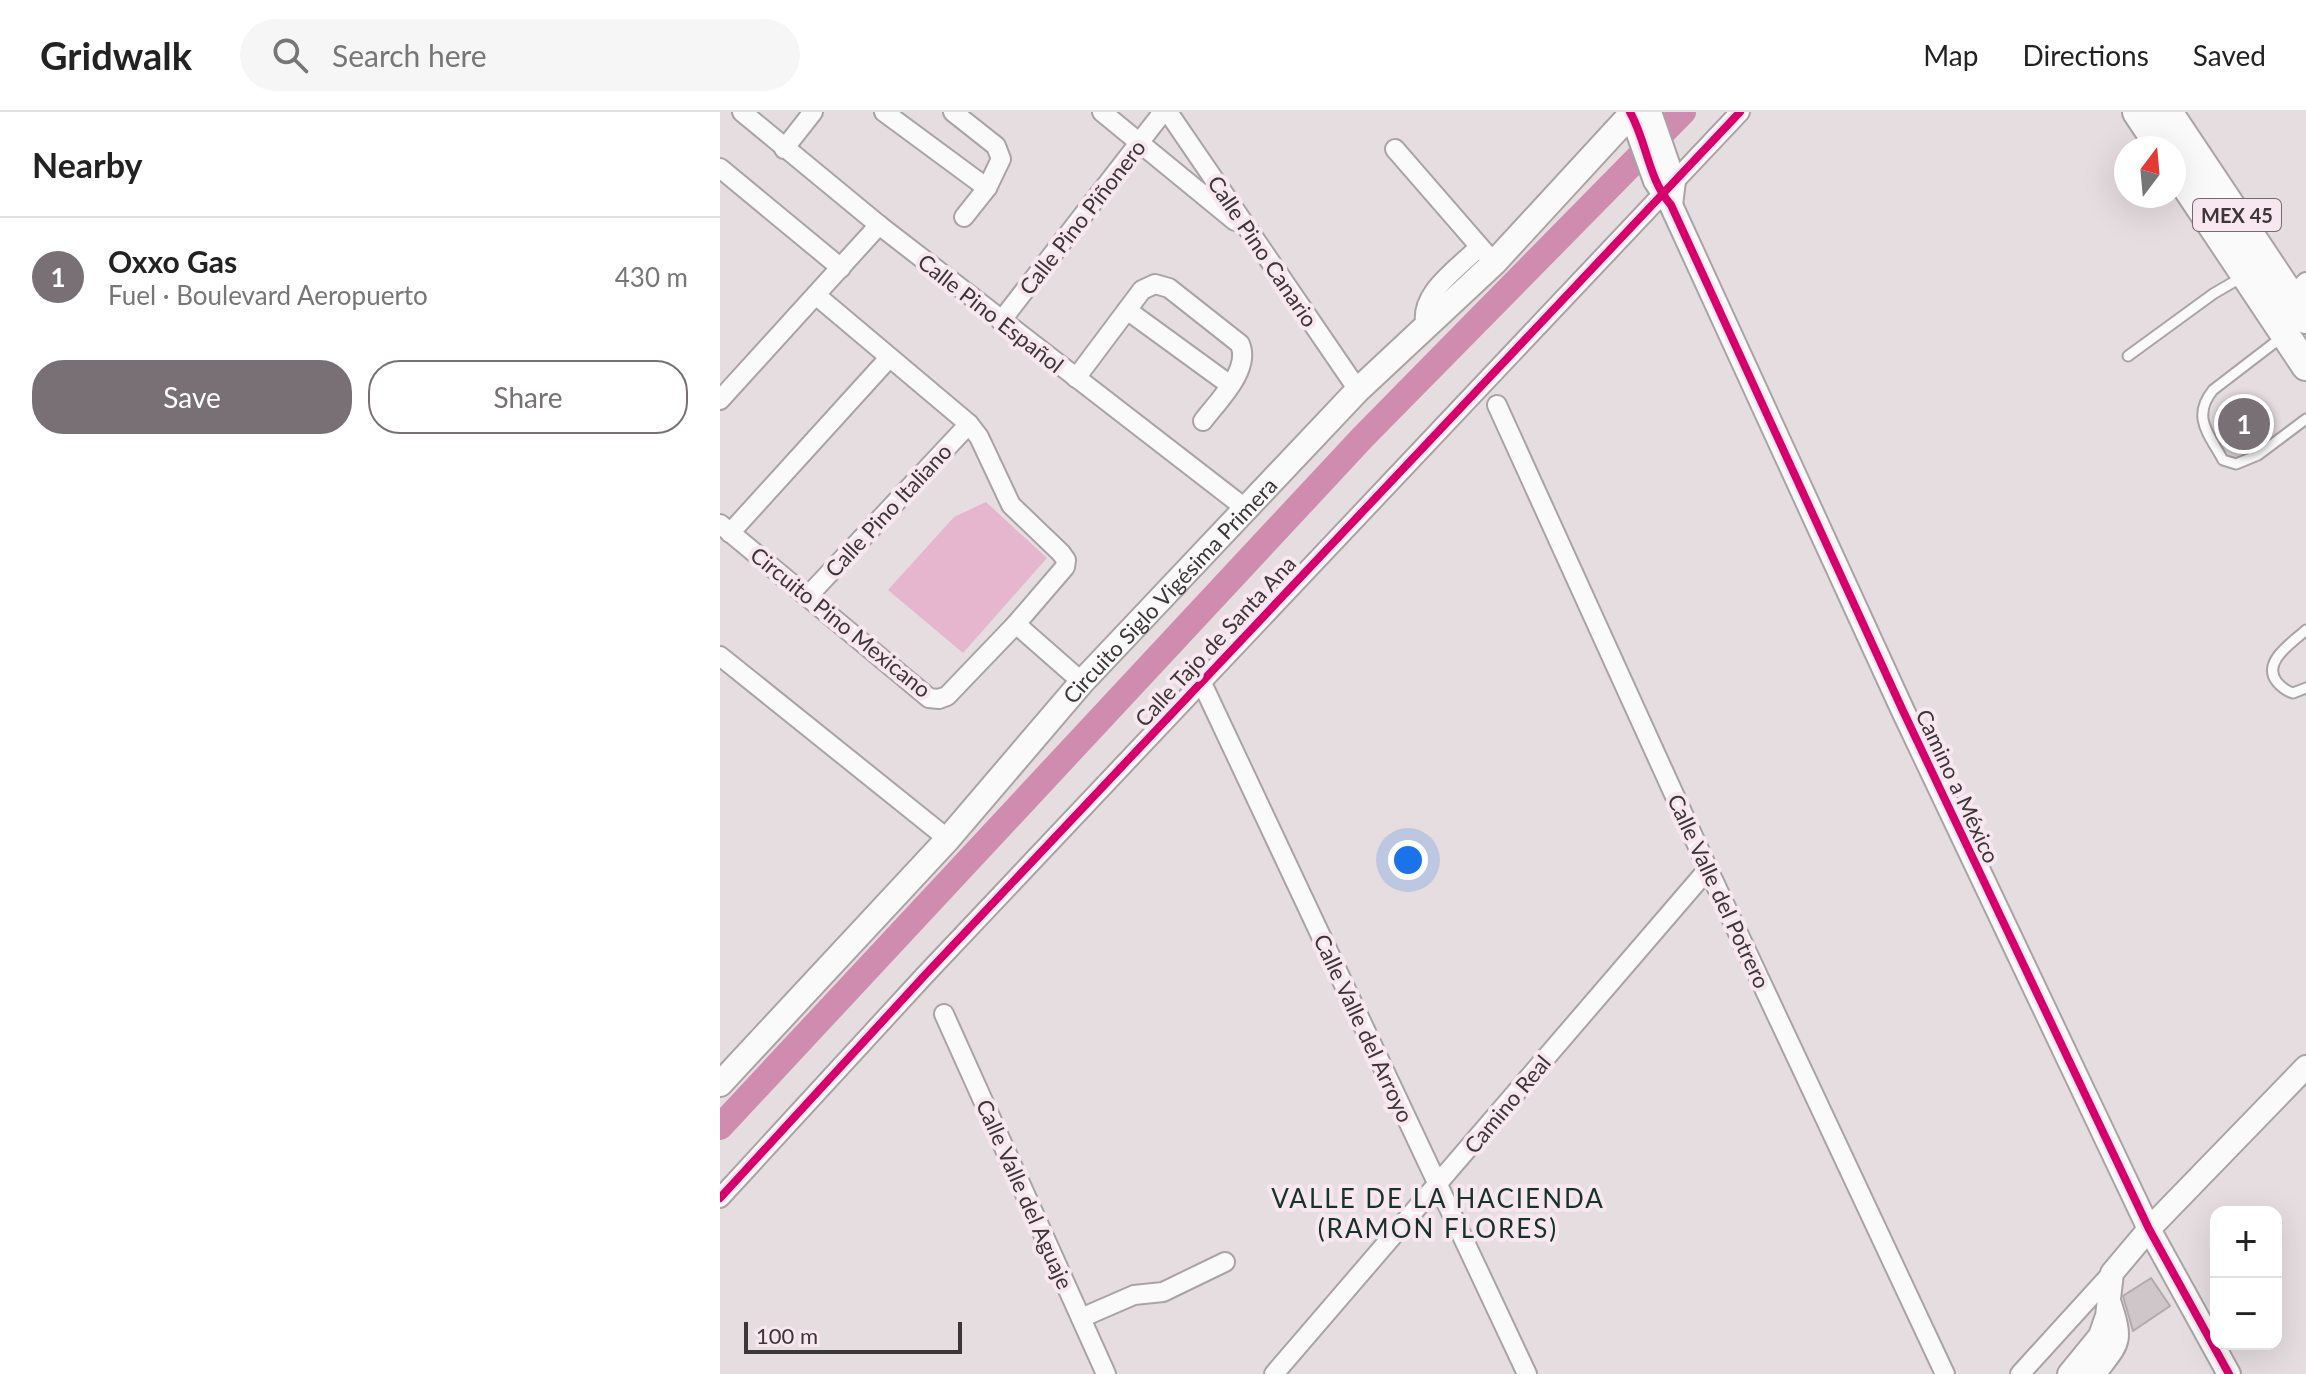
<!DOCTYPE html>
<meta charset="utf-8">
<style>
:root{--surface:#fff;--page:#f6f6f6;--text:#222;--muted:#767676;--line:#e0e0e0;--accent:#787074}
body{margin:0;font-family:Lato,sans-serif;background:var(--page);color:var(--text)}
.controls{position:absolute;right:24px;bottom:24px;display:grid;overflow:hidden;border-radius:16px;box-shadow:0 8px 32px #0002}
.controls button{width:72px;height:72px;display:grid;place-items:center;padding:0;border:0;border-bottom:2px solid var(--line);background:var(--surface);color:var(--text);font:40px sans-serif}
.compass{position:absolute;left:1394px;top:24px;width:72px;height:72px;border-radius:50%;background:var(--surface);box-shadow:0 8px 32px #0002;rotate:16deg}
.scale{position:absolute;left:24px;bottom:20px;width:218px;box-sizing:border-box;padding-left:8px;border:4px solid #3c3639;border-top:0;font-size:22px;line-height:28px;white-space:nowrap;color:#3c3639;-webkit-text-stroke:6px #f8e7ee;paint-order:stroke}
.you{position:absolute;left:688px;top:748px;width:28px;height:28px;margin:-20px;border:6px solid #fff;border-radius:50%;background:#1a73e8;box-shadow:0 0 0 12px #1a73e833}
.badge{display:grid;place-items:center;width:52px;height:52px;border-radius:50%;background:var(--accent);color:#fff;font-size:26px;font-weight:700}
.pin{position:absolute;translate:-50% -50%;border:4px solid #fff;box-shadow:0 2px 8px #0006}
.list{margin:0;padding:0;list-style:none}
h2{display:flex;justify-content:space-between;align-items:center;height:104px;margin:0;padding:0 32px;font-size:34px}
h2 small{font-size:26px;font-weight:400;color:var(--muted)}
.list li{display:grid;grid-template-columns:52px 1fr auto;gap:24px;align-items:center;box-sizing:border-box;height:120px;padding:0 32px;border-top:2px solid var(--line)}
.list b{display:block;font-size:30px;white-space:nowrap}
.list p{margin:0;font-size:26px;white-space:nowrap;color:var(--muted)}
.list em{font-size:26px;font-style:normal;color:var(--muted)}
.actions{display:flex;gap:16px;padding:24px 32px}
.actions a{flex:1;padding:18px 0;border:2px solid var(--accent);border-radius:32px;text-align:center;font-size:28px;color:var(--accent)}
.actions .main{background:var(--accent);color:#fff}
.icon{flex:none;width:44px;height:44px;fill:none;stroke:currentColor;stroke-width:2;stroke-linecap:round;stroke-linejoin:round}
.map{position:relative;flex:none;width:1586px;height:1262px;overflow:hidden}
header{display:flex;align-items:center;gap:48px;box-sizing:border-box;height:112px;padding:0 40px;background:var(--surface);border-bottom:2px solid var(--line)}
header strong{font-size:38px}
nav{display:flex;gap:44px;margin-inline-start:auto;font-size:28px}
.search{width:560px;height:72px;background:var(--page);display:flex;align-items:center;gap:20px;box-sizing:border-box;padding:0 28px;border-radius:44px;color:var(--muted);font-size:30px}
main{display:flex}
aside{flex:1;background:var(--surface)}
.map>svg:first-child{display:block}
.green{fill:#e5b6cd}
.lines{fill:none;stroke-linecap:round;stroke-linejoin:round}
.river{stroke:#d08cae;stroke-width:26}
.building{fill:#cec6c9;stroke:#b1aaad;stroke-width:2}
.service-casing{stroke:#aaa3a6;stroke-width:13}
.minor-casing{stroke:#aaa3a6;stroke-width:22}
.tertiary-casing{stroke:#aaa3a6;stroke-width:26}
.secondary-casing{stroke:#aaa3a6;stroke-width:28}
.trunk-casing{stroke:#aaa3a6;stroke-width:32}
.service{stroke:#fbfafa;stroke-width:9}
.minor{stroke:#fbfafa;stroke-width:18}
.tertiary{stroke:#fbfafa;stroke-width:22}
.secondary{stroke:#fbfafa;stroke-width:24}
.trunk{stroke:#fbfafa;stroke-width:28}
.cycleway-casing{stroke:#f8e7ee;stroke-width:13}
.cycleway{stroke:#d6006c;stroke-width:8}
.labels{text-anchor:middle;dominant-baseline:central;stroke-width:8;stroke-linejoin:round;paint-order:stroke}
.shield{fill:#f8e7ee;stroke:#746b6f;stroke-width:2}
.shield-label{font-size:20px;font-weight:bold;fill:#3c3639}
.street-label{font-size:22px;fill:#3c3639;stroke:#f8e7ee}
.quarter-label{font-size:26px;letter-spacing:2px;fill:#15332a;stroke:#f8e7ee}
</style>
<header>
<strong>Gridwalk</strong>
<div class="search"><svg class="icon" aria-label="search" viewBox="0 0 24 24"><circle cx="10" cy="10" r="6"/><path d="M15 15l6 6"/></svg>Search here</div>
<nav><a>Map</a><a>Directions</a><a>Saved</a></nav>
</header>
<main>
<aside>
<h2>Nearby<small></small></h2>
<ul class="list">
<li><span class="badge">1</span><div><b>Oxxo Gas</b><p>Fuel · Boulevard Aeropuerto</p></div><em>430 m</em></li>
</ul>
<div class="actions"><a class="main">Save</a><a>Share</a></div>
</aside>
<div class="map">
<svg width="1586" height="1262" viewBox="0 0 1586 1262">
<rect width="100%" height="100%" fill="#e6dde1"/>
<!-- green -->
<path class="green" d="M266,390L327,446L243,541L168,478L234,405Z"/>
<g class="lines">
<!-- river -->
<path class="river" d="M0,1015L643,325L963,0"/>
</g>
<!-- building -->
<g class="building">
<path d="M1539,290L1551,306L1509,334L1498,317Z"/>
<path d="M1431,1166L1450,1194L1413,1219L1403,1184Z"/>
</g>
<g class="lines">
<defs>
<g id="service">
<path d="M1562,225L1493,278C1471,305 1489,322 1503,348L1516,352L1538,343L1586,307"/>
<path d="M1408,244L1493,182L1522,165"/>
<path d="M1586,518C1572,531 1541,550 1557,570C1562,576 1566,579 1573,581L1586,576"/>
</g>
<g id="minor">
<path d="M22,0L159,113L525,396"/>
<path d="M164,0L267,76"/>
<path d="M233,0L276,34L281,47L267,76L244,105"/>
<path d="M382,0L515,109"/>
<path d="M448,0L638,278"/>
<path d="M64,37L93,0"/>
<path d="M675,37L774,151"/>
<path d="M0,56L121,156"/>
<path d="M1571,185L1586,170"/>
<path d="M407,198L510,273"/>
<path d="M281,209L443,0"/>
<path d="M706,215C697,182 738,157 759,135"/>
<path d="M356,266L422,178L435,172L449,176L520,232C531,258 498,289 483,309"/>
<path d="M0,288L159,113"/>
<path d="M777,293L988,757L1225,1262"/>
<path d="M0,412L209,586L219,587L227,584L296,512L345,455L346,448L341,441L291,393L259,325L249,312L97,184"/>
<path d="M10,421L169,246"/>
<path d="M88,484L249,312"/>
<path d="M296,512L362,570"/>
<path d="M0,544L228,727"/>
<path d="M481,569L807,1262"/>
<path d="M224,902L386,1262"/>
<path d="M0,1086L205,863L1020,0"/>
<path d="M361,1206L414,1183L443,1180L505,1150"/>
<path d="M554,1262L988,757"/>
<path d="M1300,1262L1392,1161"/>
</g>
<g id="tertiary">
<path d="M930,0L954,69L951,93"/>
<path d="M911,2L935,69L951,93L1183,599L1429,1117L1509,1262"/>
<path d="M1349,1262L1380,1224L1387,1204L1392,1161L1429,1117L1586,955"/>
<path d="M1374,1262C1398,1230 1403,1232 1390,1192"/>
</g>
<g id="secondary">
<path id="s1" d="M0,972L228,727L362,570L638,278L774,151L913,0"/>
</g>
<g id="trunk">
<path d="M1417,0L1441,36"/>
<path d="M1448,0L1586,207"/>
<path d="M1454,56L1586,254"/>
</g>
</defs>
<!-- service casing -->
<use href="#service" class="service-casing"/>
<!-- minor casing -->
<use href="#minor" class="minor-casing"/>
<!-- tertiary casing -->
<use href="#tertiary" class="tertiary-casing"/>
<!-- secondary casing -->
<use href="#secondary" class="secondary-casing"/>
<!-- trunk casing -->
<use href="#trunk" class="trunk-casing"/>
<!-- service -->
<use href="#service" class="service"/>
<!-- minor -->
<use href="#minor" class="minor"/>
<!-- tertiary -->
<use href="#tertiary" class="tertiary"/>
<!-- secondary -->
<use href="#secondary" class="secondary"/>
<!-- trunk -->
<use href="#trunk" class="trunk"/>
<defs>
<g id="cycleway">
<path d="M910,0C927,30 928,67 951,93L1183,599L1429,1117L1509,1262"/>
<path d="M0,1086L205,863L1020,0"/>
</g>
</defs>
<!-- cycleway casing -->
<use href="#cycleway" class="cycleway-casing"/>
<!-- cycleway -->
<use href="#cycleway" class="cycleway"/>
</g>
<g class="labels">
<!-- shield labels -->
<rect class="shield" x="1473" y="87" width="88" height="32" rx="6"/>
<g class="shield-label">
<text x="1517" y="103">MEX 45</text>
</g>
<!-- street labels -->
<g class="street-label">
<text transform="translate(362 105) rotate(-52)">Calle Pino Piñonero</text>
<text transform="translate(543 139) rotate(56)">Calle Pino Canario</text>
<text transform="translate(271 201) rotate(38)">Calle Pino Español</text>
<text transform="translate(168 398) rotate(-47)">Calle Pino Italiano</text>
<text stroke="none"><textPath href="#s1" startOffset="668">Circuito Siglo Vigésima Primera</textPath></text>
<text transform="translate(121 510) rotate(39)">Circuito Pino Mexicano</text>
<text transform="translate(495 529) rotate(-47)">Calle Tajo de Santa Ana</text>
<text transform="translate(1238 674) rotate(65)">Camino a México</text>
<text transform="translate(999 779) rotate(65)">Calle Valle del Potrero</text>
<text transform="translate(644 916) rotate(65)">Calle Valle del Arroyo</text>
<text transform="translate(787 992) rotate(-50)">Camino Real</text>
<text transform="translate(305 1082) rotate(66)">Calle Valle del Aguaje</text>
</g>
<!-- quarter labels -->
<g class="quarter-label">
<text x="718" y="1086">VALLE DE LA HACIENDA<tspan x="718" dy="30">(RAMON FLORES)</tspan></text>
</g>
</g>
</svg>
<div class="controls">
<button>+</button>
<button>−</button>
</div>
<svg class="compass" viewBox="-18 -18 36 36"><path d="M0-13l5 13h-10z" fill="#e53935"/><path d="M0 13l5-13h-10z" fill="#767676"/></svg>
<div class="scale">100 m</div>
<div class="you"></div>
<div class="pin badge" style="left:1524px;top:312px">1</div>
</div>
</main>
